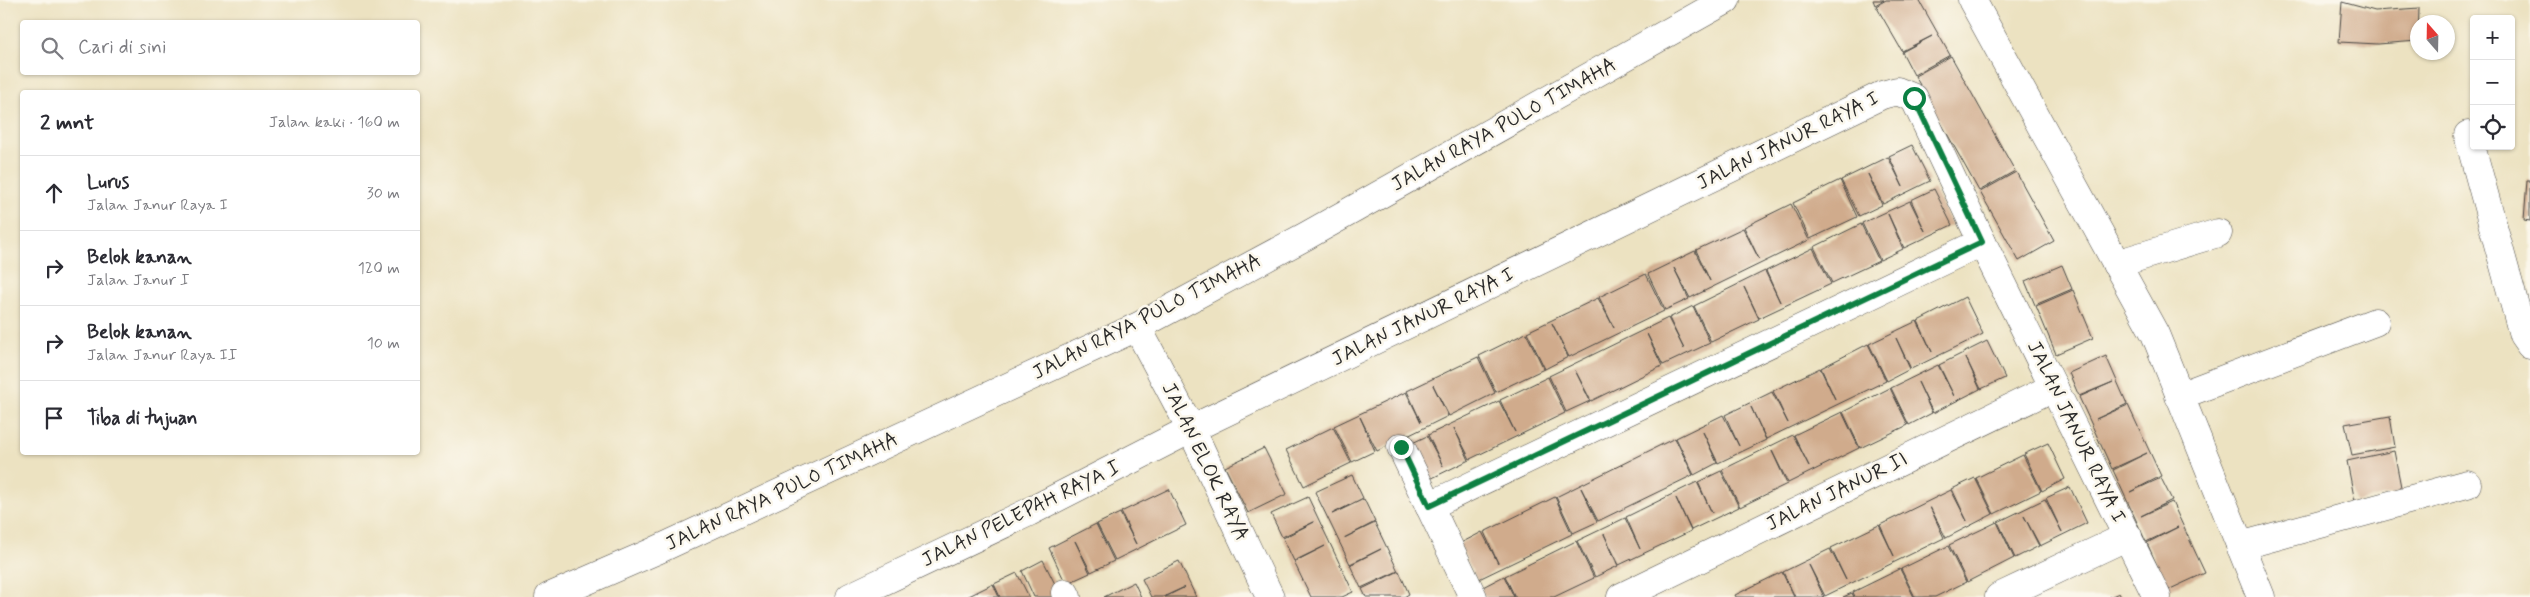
<!DOCTYPE html>
<html lang="id">
<meta charset="utf-8">
<style>
:root{--surface:#fff;--page:#f7f7f7;--text:#2b2b33;--muted:#7c7c81;--line:#e1e1e2}
body{margin:0;font-family:Mynerve,sans-serif;background:var(--page);color:var(--text)}
.controls{position:absolute;right:15px;top:15px;display:grid;overflow:hidden;border-radius:5px;box-shadow:0 1px 4px #0004}
.controls button{width:45px;height:45px;display:grid;place-items:center;padding:0;border:0;border-bottom:1px solid var(--line);background:var(--surface);color:var(--text);font:25px sans-serif}
.compass{position:absolute;left:2410px;top:15px;width:45px;height:45px;border-radius:50%;background:var(--surface);box-shadow:0 1px 4px #0004;rotate:340deg}
.stop{position:absolute;width:15px;height:15px;margin:-11px;border:4px solid #0b8043;border-radius:50%;background:#fff}
.stop.end{background:#0b8043;border-color:#fff;box-shadow:0 1px 5px #0008}
.list{margin:0;padding:0;list-style:none}
h2{display:flex;justify-content:space-between;align-items:center;height:65px;margin:0;padding:0 20px;font-size:21px}
h2 small{font-size:16px;font-weight:400;color:var(--muted)}
.list li{display:grid;grid-template-columns:32px 1fr auto;gap:15px;align-items:center;box-sizing:border-box;height:75px;padding:0 20px;border-top:1px solid var(--line)}
.list b{display:block;font-size:19px;white-space:nowrap}
.list p{margin:0;font-size:16px;white-space:nowrap;color:var(--muted)}
.list em{font-size:16px;font-style:normal;color:var(--muted)}
.icon{flex:none;width:28px;height:28px;fill:none;stroke:currentColor;stroke-width:2;stroke-linecap:round;stroke-linejoin:round}
.map{position:relative;flex:none;width:2530px;height:597px;overflow:hidden}
.search{position:absolute;background:var(--surface);box-shadow:0 1px 4px #0004;left:20px;top:20px;width:400px;height:55px;display:flex;align-items:center;gap:12px;box-sizing:border-box;padding:0 18px;border-radius:5px;color:var(--muted);font-size:19px}
.panel{position:absolute;background:var(--surface);box-shadow:0 1px 4px #0004;left:20px;top:90px;width:400px;height:365px;border-radius:5px}
.map>svg:first-child{display:block}
.building{fill:#d0ab8c}
.lines{fill:none;stroke-linecap:round;stroke-linejoin:round}
.street-casing{stroke:#484642;stroke-width:29}
.secondary-casing{stroke:#484642;stroke-width:29}
.street{stroke:#fff;stroke-width:28}
.secondary{stroke:#fff;stroke-width:28}
.route{stroke:#0b8043;stroke-width:6}
.labels{text-anchor:middle;dominant-baseline:central;stroke-width:5;stroke-linejoin:round;paint-order:stroke}
.street-label{font-size:20px;fill:#2b2b2b;stroke:#fbf7ec}
</style>
<div class="map">
<svg width="2530" height="597" viewBox="0 0 2530 597">
<rect width="100%" height="100%" fill="#fbf7ec"/>
<filter id="ink" filterUnits="userSpaceOnUse"><feTurbulence type="fractalNoise" baseFrequency=".02" numOctaves="2"/><feDisplacementMap in="SourceGraphic" scale="10" xChannelSelector="R" yChannelSelector="G"/><feConvolveMatrix kernelMatrix="1 2 1 2 8 2 1 2 1" color-interpolation-filters="sRGB"/></filter>
<filter id="wash" filterUnits="userSpaceOnUse"><feTurbulence type="fractalNoise" baseFrequency=".0096" numOctaves="4" result="noise"/><feDisplacementMap in="SourceGraphic" scale="20" xChannelSelector="R" yChannelSelector="G"/><feGaussianBlur stdDeviation="1.12" result="paint"/><feColorMatrix in="noise" values="0 0 0 0 0 0 0 0 0 0 0 0 0 0 0 0 0 1.4 0 .05"/><feComposite in="paint" operator="in"/></filter>
<g filter="url(#wash)">
<rect width="100%" height="100%" fill="#ece2c1"/>
<g id="blocks">
<!-- building -->
<g class="building">
<path d="M1873,0H1884L1875,5Z"/>
<path d="M1886,0H1919L1950,55L1914,75L1902,52L1932,36L1902,51L1876,6Z"/>
<path d="M2342,2L2375,11L2419,8L2418,41L2378,44L2339,42Z"/>
<path d="M1951,56L2015,171L1979,191L1915,76Z"/>
<path d="M1912,145L1930,181L1883,204L1868,174L1882,205L1859,216L1841,180L1888,157L1903,187L1889,156Z"/>
<path d="M2016,172L2054,241L2019,261L1980,192Z"/>
<path d="M1840,180L1857,217L1810,239L1793,203Z"/>
<path d="M2527,180H2530V221L2524,220Z"/>
<path d="M1934,189L1952,225L1904,248L1888,214L1903,249L1880,260L1862,223L1910,201L1925,231L1911,200Z"/>
<path d="M1791,204L1809,240L1690,298L1674,268L1689,299L1665,310L1648,274L1695,251L1710,281L1696,250L1743,228L1759,259L1744,227Z"/>
<path d="M1861,224L1879,261L1832,283L1814,247Z"/>
<path d="M1813,248L1831,284L1759,318L1744,287L1759,319L1711,342L1694,306L1765,271L1780,302L1766,271Z"/>
<path d="M2062,265L2072,289L2035,305L2025,281Z"/>
<path d="M1646,274L1664,311L1569,357L1552,323L1568,357L1545,369L1527,332L1598,298L1614,328L1599,297Z"/>
<path d="M2073,290L2093,338L2056,354L2036,306Z"/>
<path d="M1965,297L1983,334L1911,369L1896,338L1910,369L1887,381L1869,344L1917,321L1932,352L1918,321Z"/>
<path d="M1693,306L1710,343L1663,365L1647,334L1662,366L1591,401L1575,370L1590,401L1566,412L1549,376L1668,318L1684,349L1669,318Z"/>
<path d="M1526,333L1544,369L1496,392L1479,356Z"/>
<path d="M1987,341L2005,378L1981,389L1966,358L1980,389L1933,413L1918,382L1932,413L1909,425L1891,388L1938,365L1954,396L1939,365Z"/>
<path d="M1868,344L1886,381L1766,439L1751,407L1766,440L1718,463L1703,432L1717,463L1694,475L1676,438L1723,415L1739,446L1725,415L1772,392L1788,423L1773,391L1820,368L1835,399L1821,368Z"/>
<path d="M2106,356L2127,404L2096,419L2128,405L2161,476L2130,492L2161,478L2172,500L2141,516L2172,502L2205,573L2168,590L2147,543L2178,527L2146,542L2113,470L2147,453L2112,469L2079,397L2113,382L2079,396L2069,373Z"/>
<path d="M1478,357L1495,393L1449,416L1433,385L1448,416L1377,451L1360,417L1375,451L1352,462L1334,426L1406,392L1421,422L1407,391Z"/>
<path d="M1548,377L1565,413L1470,459L1454,428L1469,460L1422,483L1404,447L1427,436L1443,466L1428,435L1499,401L1515,432L1500,400Z"/>
<path d="M1890,388L1908,425L1860,448L1843,412Z"/>
<path d="M1842,412L1859,448L1788,483L1772,451L1787,484L1740,507L1722,470L1793,435L1809,466L1794,435Z"/>
<path d="M2390,416L2395,447L2352,455L2345,424Z"/>
<path d="M1333,427L1351,463L1304,486L1286,450Z"/>
<path d="M1675,438L1693,475L1598,521L1581,488L1597,522L1573,533L1556,497Z"/>
<path d="M2048,443L2065,479L2042,491L2024,454Z"/>
<path d="M1264,448L1287,494L1248,513L1225,467Z"/>
<path d="M2394,451L2402,492L2355,502L2347,461Z"/>
<path d="M2023,455L2041,491L1994,514L1976,478Z"/>
<path d="M1721,471L1739,507L1691,530L1676,498L1691,531L1619,565L1604,534L1618,566L1595,577L1577,541L1625,518L1640,549L1626,517L1697,482L1712,513L1698,482Z"/>
<path d="M1352,475L1363,498L1332,514L1364,499L1375,522L1344,538L1375,523L1398,571L1361,588L1350,565L1381,549L1350,564L1315,492Z"/>
<path d="M1975,478L1993,514L1946,538L1930,507L1944,538L1825,596L1809,565L1824,597H1795L1783,572L1830,549L1846,580L1831,548L1879,525L1894,556L1880,525L1951,490L1967,521L1952,489Z"/>
<path d="M2070,487L2087,523L2040,546L2024,516L2039,546L2015,558L1998,522L2045,499L2062,532L2046,498Z"/>
<path d="M1169,489L1186,525L1115,560L1097,524L1120,513L1136,544L1121,512Z"/>
<path d="M1308,497L1353,592L1342,597H1311L1294,562L1325,546L1294,561L1283,538L1314,522L1282,537L1271,514Z"/>
<path d="M1555,497L1572,534L1477,580L1459,544L1482,532L1498,563L1484,532Z"/>
<path d="M1997,522L2014,558L1967,582L1949,545Z"/>
<path d="M1096,524L1114,561L1091,572L1075,541L1090,573L1066,584L1049,548Z"/>
<path d="M1576,541L1594,578L1554,597H1515L1505,576Z"/>
<path d="M1948,546L1966,582L1935,597H1915L1901,569Z"/>
<path d="M1043,560L1061,596L1060,597H1034L1022,571Z"/>
<path d="M1179,561L1196,597H1165L1185,587L1163,597H1151L1142,579Z"/>
<path d="M1900,569L1914,597H1855L1853,592Z"/>
<path d="M1399,571L1409,594L1404,597H1366L1362,589Z"/>
<path d="M1782,572L1794,597H1736L1735,595Z"/>
<path d="M1017,573L1029,597H1000L994,584Z"/>
<path d="M1504,576L1514,597H1485L1481,588Z"/>
<path d="M1134,582L1141,597H1104Z"/>
<path d="M993,584L999,597H967Z"/>
<path d="M1852,593L1854,597H1843Z"/>
<path d="M2119,593L2121,597H2110Z"/>
</g>
</g>
</g>
<g filter="url(#ink)">
<use href="#blocks" fill-opacity="0" stroke="#484642" stroke-width="1"/>
<g class="lines">
<defs>
<g id="street">
<path d="M1972,0L2155,334L2261,597"/>
<path d="M2468,135L2523,335L2530,345"/>
<path d="M2116,264L2218,233"/>
<path d="M1137,327L1191,429L1270,597"/>
<path d="M2179,396L2375,322"/>
<path d="M1401,447L1473,597"/>
<path d="M1429,506L1982,242"/>
<path d="M2240,546L2467,484"/>
<path d="M1065,593L1067,597"/>
<path d="M850,597L1029,512L1191,429L1882,95L1897,91L1914,98L1982,242L2157,597"/>
<path d="M1621,597L2054,387"/>
<path d="M1999,597L2128,536"/>
</g>
<path id="secondary" d="M549,597L655,551L1137,327L1306,236L1726,0"/>
</defs>
<!-- street casing -->
<use href="#street" class="street-casing"/>
<!-- secondary casing -->
<use href="#secondary" class="secondary-casing"/>
<!-- street -->
<use href="#street" class="street"/>
<!-- secondary -->
<use href="#secondary" class="secondary"/>
</g>
</g>
<g class="lines" filter="url(#ink)">
<!-- route -->
<path class="route" d="M1401,447L1429,506L1982,242L1914,98"/>
</g>
<g class="labels">
<!-- street labels -->
<g class="street-label">
<text transform="translate(1504 125) rotate(-29)">JALAN RAYA PULO TIMAHA</text>
<text transform="translate(1788 141) rotate(-26)">JALAN JANUR RAYA I</text>
<text transform="translate(1147 317) rotate(-27)">JALAN RAYA PULO TIMAHA</text>
<text transform="translate(1423 317) rotate(-26)">JALAN JANUR RAYA I</text>
<text transform="translate(2076 432) rotate(64)">JALAN JANUR RAYA I</text>
<text transform="translate(1205 462) rotate(64)">JALAN ELOK RAYA</text>
<text transform="translate(782 492) rotate(-25)">JALAN RAYA PULO TIMAHA</text>
<text transform="translate(1837 492) rotate(-26)">JALAN JANUR II</text>
<text transform="translate(1021 514) rotate(-26)">JALAN PELEPAH RAYA I</text>
</g>
</g>
</svg>
<div class="controls">
<button>+</button>
<button>−</button>
<button><svg class="icon" aria-label="locate" viewBox="0 0 24 24"><circle cx="12" cy="12" r="6"/><path d="M12 2v4M12 18v4M2 12h4M18 12h4"/></svg></button>
</div>
<svg class="compass" viewBox="-18 -18 36 36"><path d="M0-13l5 13h-10z" fill="#e53935"/><path d="M0 13l5-13h-10z" fill="#7c7c81"/></svg>
<div class="stop" style="left:1914px;top:98px"></div>
<div class="stop end" style="left:1401px;top:447px"></div>
<div class="search"><svg class="icon" aria-label="search" viewBox="0 0 24 24"><circle cx="10" cy="10" r="6"/><path d="M15 15l6 6"/></svg>Cari di sini</div>
<section class="panel">
<h2>2 mnt<small>Jalan kaki · 160 m</small></h2>
<ul class="list">
<li><svg class="icon" aria-label="ahead" viewBox="0 0 24 24"><path d="M12 20V5M6 11l6-6 6 6"/></svg><div><b>Lurus</b><p>Jalan Janur Raya I</p></div><em>30 m</em></li>
<li><svg class="icon" aria-label="right" viewBox="0 0 24 24"><path d="M7 20v-9h11M14 6l5 5-5 5"/></svg><div><b>Belok kanan</b><p>Jalan Janur I</p></div><em>120 m</em></li>
<li><svg class="icon" aria-label="right" viewBox="0 0 24 24"><path d="M7 20v-9h11M14 6l5 5-5 5"/></svg><div><b>Belok kanan</b><p>Jalan Janur Raya II</p></div><em>10 m</em></li>
<li><svg class="icon" aria-label="arrive" viewBox="0 0 24 24"><path d="M6 21V4h12l-3 4 3 4H6"/></svg><div><b>Tiba di tujuan</b></div></li>
</ul>
</section>
</div>
